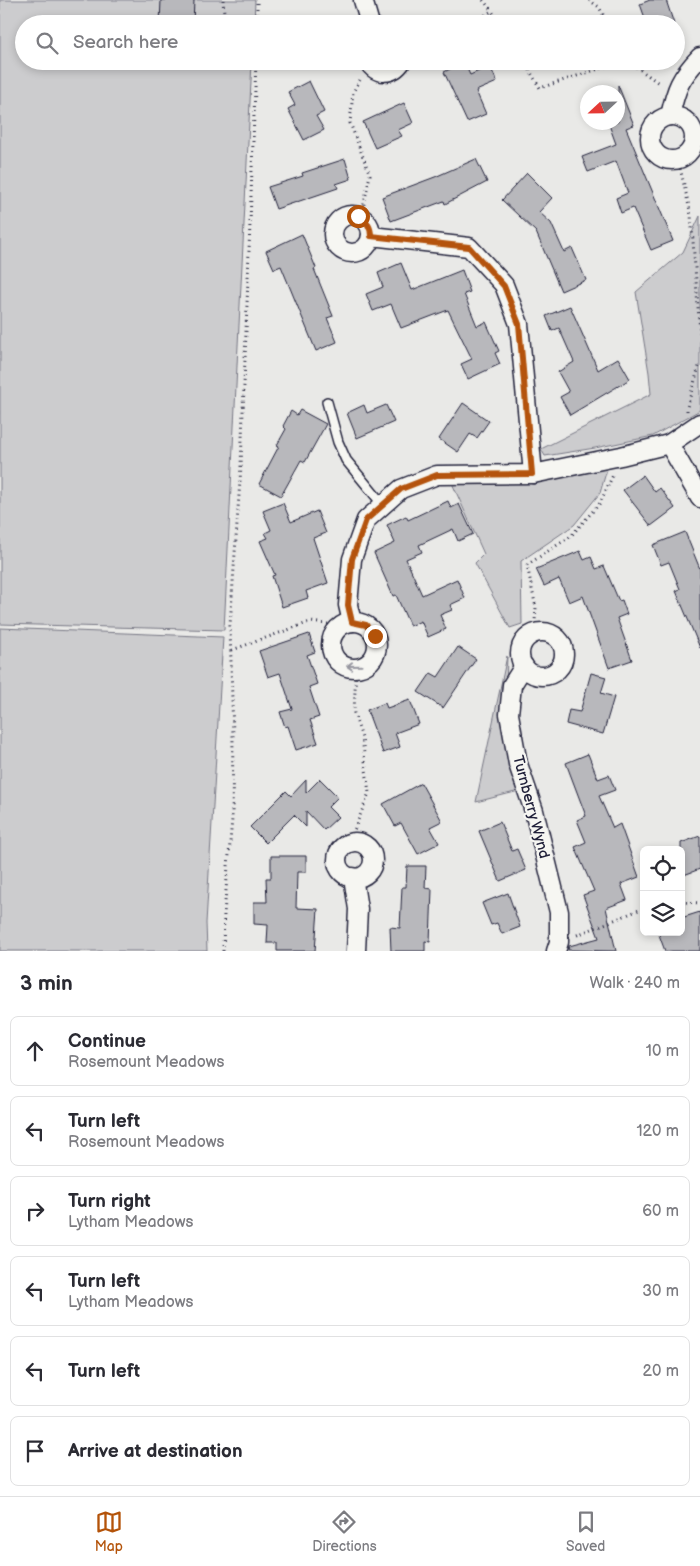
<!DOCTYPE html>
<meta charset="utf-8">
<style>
:root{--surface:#fff;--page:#f7f7f7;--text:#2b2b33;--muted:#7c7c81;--line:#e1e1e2;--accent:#b45309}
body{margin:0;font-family:"Balsamiq Sans",sans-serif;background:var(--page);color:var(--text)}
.controls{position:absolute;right:15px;bottom:15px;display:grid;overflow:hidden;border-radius:8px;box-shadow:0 2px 8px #0003}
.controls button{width:45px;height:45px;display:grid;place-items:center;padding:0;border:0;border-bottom:1px solid var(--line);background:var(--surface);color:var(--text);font:25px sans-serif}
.compass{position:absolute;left:580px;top:85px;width:45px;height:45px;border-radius:50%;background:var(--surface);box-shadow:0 2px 8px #0003;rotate:248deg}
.stop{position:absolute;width:15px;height:15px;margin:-11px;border:4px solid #b45309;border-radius:50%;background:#fff}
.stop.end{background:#b45309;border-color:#fff;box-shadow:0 1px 5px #0008}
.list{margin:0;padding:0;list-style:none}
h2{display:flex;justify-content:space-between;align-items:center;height:65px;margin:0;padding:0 20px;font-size:21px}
h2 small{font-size:16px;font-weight:400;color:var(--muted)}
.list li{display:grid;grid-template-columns:32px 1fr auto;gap:15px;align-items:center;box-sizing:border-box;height:70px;margin:0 10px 10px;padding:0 10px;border:1px solid var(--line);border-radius:8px}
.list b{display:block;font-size:19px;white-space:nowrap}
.list p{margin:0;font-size:16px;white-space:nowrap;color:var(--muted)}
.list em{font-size:16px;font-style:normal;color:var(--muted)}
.icon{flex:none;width:28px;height:28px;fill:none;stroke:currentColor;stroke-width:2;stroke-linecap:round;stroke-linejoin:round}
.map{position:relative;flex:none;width:700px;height:951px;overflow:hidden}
.search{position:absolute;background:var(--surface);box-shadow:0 2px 8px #0003;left:15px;right:15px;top:15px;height:55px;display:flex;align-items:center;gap:12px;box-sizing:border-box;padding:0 18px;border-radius:28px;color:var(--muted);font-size:19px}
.sheet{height:545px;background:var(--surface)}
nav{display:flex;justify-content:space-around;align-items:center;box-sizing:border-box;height:70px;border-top:1px solid var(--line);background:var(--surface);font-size:14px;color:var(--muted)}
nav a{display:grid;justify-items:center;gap:2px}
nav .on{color:var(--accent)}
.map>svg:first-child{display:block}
.green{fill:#ccccce;stroke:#777784}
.building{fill:#b8b8bc;stroke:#22223b}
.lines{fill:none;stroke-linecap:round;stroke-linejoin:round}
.service-casing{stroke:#22223b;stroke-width:12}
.minor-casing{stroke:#22223b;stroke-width:21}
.path{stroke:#22223b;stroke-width:3;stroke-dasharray:1 4;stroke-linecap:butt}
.service{stroke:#f6f6f2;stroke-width:9}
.minor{stroke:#f6f6f2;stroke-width:18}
.oneway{stroke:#9797a0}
.route{stroke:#b45309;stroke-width:6}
.labels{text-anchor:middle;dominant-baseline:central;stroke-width:4.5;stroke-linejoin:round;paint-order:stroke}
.street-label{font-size:15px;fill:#22223b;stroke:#f6f6f2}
</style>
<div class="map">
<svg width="700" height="951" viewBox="0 0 700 951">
<rect width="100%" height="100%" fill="#e9e9e7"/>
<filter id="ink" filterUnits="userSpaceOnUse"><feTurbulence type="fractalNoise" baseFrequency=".02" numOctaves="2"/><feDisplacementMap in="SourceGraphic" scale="10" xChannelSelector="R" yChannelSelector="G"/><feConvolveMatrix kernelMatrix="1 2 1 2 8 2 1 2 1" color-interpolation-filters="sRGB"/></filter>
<g filter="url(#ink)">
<!-- green -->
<g class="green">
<path d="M0,0H255L254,24H24V61H252L224,630L0,624Z"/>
<path d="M700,216V410L653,436L595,448L545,456L541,449L651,394L649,373L636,292L683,252Z"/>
<path d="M607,469L600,493L574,525L521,561L522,624L510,628L475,563L484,554L452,483L542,476Z"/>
<path d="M0,628L223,637L206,923L207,951H0Z"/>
<path d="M507,656L505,721L519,791L476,802Z"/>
</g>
<!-- building -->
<g class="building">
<path d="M161,0H194L193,24H160Z"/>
<path d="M650,0H666L674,24H647L640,4Z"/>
<path d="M464,62L470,75L490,66L497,82L476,91L486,114L467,122L444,72Z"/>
<path d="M309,81L324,112L316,116L324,130L304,140L288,109L295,105L288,92Z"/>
<path d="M618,85L634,125L626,128L673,241L651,250L633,208L621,213L616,198L628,193L616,161L588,172L582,157L616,144L608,122H618Z"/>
<path d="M404,103L413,123L398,130L402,136L375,148L363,122Z"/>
<path d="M345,159L351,179L336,184L338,188L276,209L268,187L303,176L302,173Z"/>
<path d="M476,159L487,182L445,204L444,201L391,221L382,197L435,177Z"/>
<path d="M527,173L552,198L539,212L551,223L564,252L572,248L586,280L561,291L536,232L502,200Z"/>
<path d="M302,234L316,268L314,269L333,316L327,318L337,342L316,351L281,266L274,269L266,251Z"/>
<path d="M401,263L412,290L462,270L470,292L464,294L477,326L486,322L499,351L495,353L500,364L468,379L461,364L472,359L448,310L401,328L391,304L373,311L366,294L383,287L378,273Z"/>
<path d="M570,306L598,370L618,358L630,379L570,415L560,397L569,392L558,372L574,362L559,328L552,331L546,316Z"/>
<path d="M463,403L489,421L477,438L470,434L458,452L439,439Z"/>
<path d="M364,405L367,413L386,405L394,422L357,438L347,413Z"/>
<path d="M300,410L326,424L305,462L301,460L281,496L259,484L279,446L277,445L286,429L283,426L291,411L297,415Z"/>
<path d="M643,475L655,492L660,488L675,508L651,526L623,490Z"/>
<path d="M448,501L451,508L459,504L473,534L458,541L453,529L419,545L422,552L406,559L422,595L457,579L465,598L450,605L452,610L440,615L446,629L428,637L421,621L410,626L396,595L393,596L374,553L395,543L387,525L406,516L408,520Z"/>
<path d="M283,503L291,522L317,511L326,533L313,538L328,583L306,591L308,598L282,607L272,576L275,575L260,541L268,538L265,533L271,530L263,511Z"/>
<path d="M685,532L700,569V648L676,591L680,589L669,562L661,565L653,545Z"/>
<path d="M580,551L584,560L591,557L596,569L604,566L619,601L622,600L627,614L617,618L632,660L609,668L583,596L569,602L559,579L544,586L536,569Z"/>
<path d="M309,634L315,652L307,655L317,684L309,687L319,717L310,720L318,743L296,750L288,726L285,727L280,712L292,709L280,673L268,677L259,651Z"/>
<path d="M458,647L476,659L443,708L418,692L431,673L438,677Z"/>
<path d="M591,673L606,677L601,693L614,697L603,734L566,724L569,710L580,712Z"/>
<path d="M410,700L419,724L395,733L400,747L383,753L367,710L385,703L387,708Z"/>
<path d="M588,754L598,779L609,775L615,790L599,796L613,828L620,824L639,877L621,884L627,900L606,908L616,951L568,950L569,946L599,938L583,895L594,891L575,847L586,842L577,820L586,816L566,763Z"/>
<path d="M320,779L338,797L328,807L338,817L324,830L306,811V827L294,815L266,843L250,827L286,791L291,796L306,780V793Z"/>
<path d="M421,783L442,821L430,827L439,843L418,854L401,823L395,826L383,804Z"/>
<path d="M500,822L512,851L517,849L526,870L500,881L479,831Z"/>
<path d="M700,836V869L681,876V843Z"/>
<path d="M271,856H306V872H297L296,908L318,909L315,951H277V943H267L268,925L254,924V902H267L266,878H271Z"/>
<path d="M407,866H426L425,888L432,889L430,942L425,941V951H391L390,927L400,928L402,887H406Z"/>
<path d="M508,893L520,927L502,934L497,923L491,925L482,903Z"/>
<path d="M700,912V951H665L658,932H681V918Z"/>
</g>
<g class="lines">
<defs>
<path id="service" d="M327,402L338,442L346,460L383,505"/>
<g id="minor">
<path d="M363,0L370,24"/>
<path d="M368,61C376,76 393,75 402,61"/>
<path d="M670,116C676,88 680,78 700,57"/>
<circle cx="672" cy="138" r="22"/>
<circle cx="352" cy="234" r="19"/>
<path d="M371,236L469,247L504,285L519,324L533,474"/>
<path d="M669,444L700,423"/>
<path d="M352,622L348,605L352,559L366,520L401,489L437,475L533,474L621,456L669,444L700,498"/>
<circle cx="354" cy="645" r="23"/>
<circle cx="542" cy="654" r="22"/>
<path d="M524,666L512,685L509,714L518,764L534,811L559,912V942L556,951"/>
<circle cx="355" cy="860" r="18"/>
<path d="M353,877L358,909L356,951"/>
</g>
</defs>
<!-- service casing -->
<use href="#service" class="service-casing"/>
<!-- minor casing -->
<use href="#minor" class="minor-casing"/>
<!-- path -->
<g class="path">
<path d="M223,0L224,13L237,24"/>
<path d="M483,0L492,11"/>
<path d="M589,0L599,7L608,24"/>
<path d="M257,24V0"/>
<path d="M467,24L475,21L492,11L500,24"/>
<path d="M524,61L540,88L623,61"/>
<path d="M628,61L660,84"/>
<path d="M360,80L353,92L350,123L370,175L361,218"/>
<path d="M678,159L691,215L700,333"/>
<path d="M687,411V407L700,363"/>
<path d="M534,634L536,608L527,565L571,536L600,503L613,475"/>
<path d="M232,650L310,622L336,625"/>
<path d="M349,843L369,793L362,738L354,713L356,667"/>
<path d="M681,902L700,903"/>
<path d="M577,935L644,908"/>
<path d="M223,951L224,914L232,819L233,737L230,626L241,466L256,61"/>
</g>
<!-- service -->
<use href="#service" class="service"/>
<!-- minor -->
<use href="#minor" class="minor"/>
</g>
<!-- one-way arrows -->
<defs><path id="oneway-shaft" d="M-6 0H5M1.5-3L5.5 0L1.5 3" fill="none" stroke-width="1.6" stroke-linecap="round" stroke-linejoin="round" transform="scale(1.25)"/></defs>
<use class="oneway" href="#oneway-shaft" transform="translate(354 666) rotate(179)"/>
</g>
<g class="lines" filter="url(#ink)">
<!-- route -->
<path class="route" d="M358,216C366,220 371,226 371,236L469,247L504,286L519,324L532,474L437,475L401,489L366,520L352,559L348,605L352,622L366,625L375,636"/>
</g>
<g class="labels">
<!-- street labels -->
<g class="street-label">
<text transform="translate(531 807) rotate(75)">Turnberry Wynd</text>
</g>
</g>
</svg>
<div class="controls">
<button><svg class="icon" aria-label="locate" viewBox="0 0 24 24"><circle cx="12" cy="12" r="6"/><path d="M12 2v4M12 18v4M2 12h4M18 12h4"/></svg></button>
<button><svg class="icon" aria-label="layers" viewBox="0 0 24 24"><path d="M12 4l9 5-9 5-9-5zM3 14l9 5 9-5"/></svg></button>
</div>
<svg class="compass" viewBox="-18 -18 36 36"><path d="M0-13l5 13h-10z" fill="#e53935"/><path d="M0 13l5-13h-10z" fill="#7c7c81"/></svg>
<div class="stop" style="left:358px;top:216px"></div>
<div class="stop end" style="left:375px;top:636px"></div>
<div class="search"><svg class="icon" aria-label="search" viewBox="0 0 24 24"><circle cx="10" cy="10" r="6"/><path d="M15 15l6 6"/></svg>Search here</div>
</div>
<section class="sheet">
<h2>3 min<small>Walk · 240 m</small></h2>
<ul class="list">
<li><svg class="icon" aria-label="ahead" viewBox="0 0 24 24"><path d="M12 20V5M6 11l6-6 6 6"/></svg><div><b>Continue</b><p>Rosemount Meadows</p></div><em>10 m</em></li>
<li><svg class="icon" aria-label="left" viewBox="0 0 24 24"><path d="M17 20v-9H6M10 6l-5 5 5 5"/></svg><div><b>Turn left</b><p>Rosemount Meadows</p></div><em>120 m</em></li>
<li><svg class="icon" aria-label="right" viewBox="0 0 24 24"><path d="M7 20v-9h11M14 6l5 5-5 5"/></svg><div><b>Turn right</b><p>Lytham Meadows</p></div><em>60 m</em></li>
<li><svg class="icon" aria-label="left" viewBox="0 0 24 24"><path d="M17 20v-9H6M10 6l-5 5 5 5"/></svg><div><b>Turn left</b><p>Lytham Meadows</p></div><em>30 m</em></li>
<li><svg class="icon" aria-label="left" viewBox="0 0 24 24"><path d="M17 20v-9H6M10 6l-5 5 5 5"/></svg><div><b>Turn left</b></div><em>20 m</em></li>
<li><svg class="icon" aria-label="arrive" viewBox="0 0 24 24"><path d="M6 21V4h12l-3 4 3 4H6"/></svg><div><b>Arrive at destination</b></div></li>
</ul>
</section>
<nav>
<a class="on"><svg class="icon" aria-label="map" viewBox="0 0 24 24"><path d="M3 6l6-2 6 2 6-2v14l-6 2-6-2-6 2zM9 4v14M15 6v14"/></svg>Map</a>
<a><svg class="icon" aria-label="directions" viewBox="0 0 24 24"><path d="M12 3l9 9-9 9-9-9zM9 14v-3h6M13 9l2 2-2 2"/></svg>Directions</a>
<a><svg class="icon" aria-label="saved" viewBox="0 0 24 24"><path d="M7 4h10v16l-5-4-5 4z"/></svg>Saved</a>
</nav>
